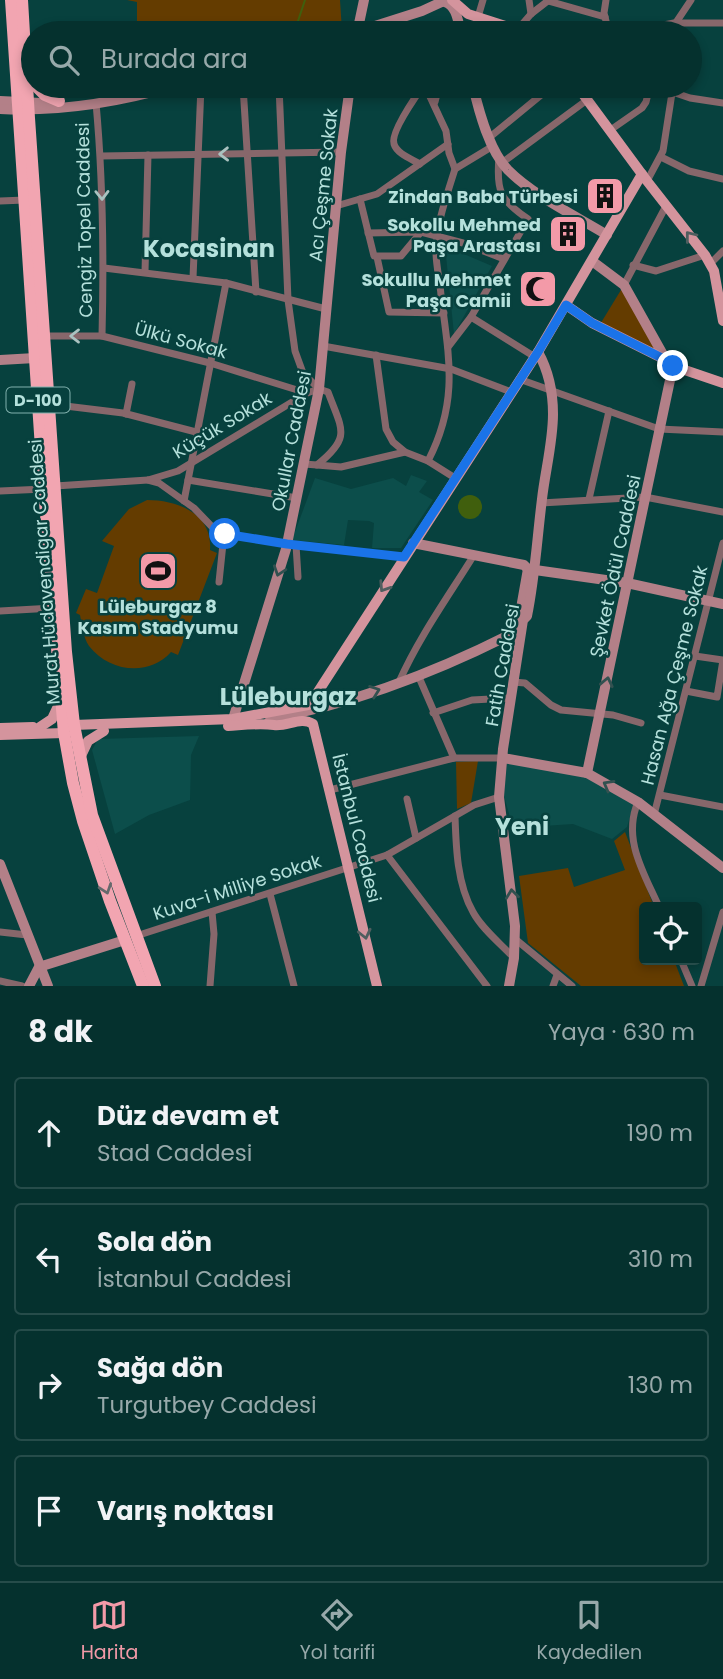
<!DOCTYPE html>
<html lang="tr">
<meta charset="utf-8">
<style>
:root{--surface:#05312e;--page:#133d3a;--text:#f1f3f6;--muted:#97a9aa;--line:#264c4a;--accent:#f39aa8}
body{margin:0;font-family:Poppins,sans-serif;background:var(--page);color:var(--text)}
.controls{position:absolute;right:21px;bottom:21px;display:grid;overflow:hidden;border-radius:7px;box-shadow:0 4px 10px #0003}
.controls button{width:63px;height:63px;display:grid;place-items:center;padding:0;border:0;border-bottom:2px solid var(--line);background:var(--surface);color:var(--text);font:35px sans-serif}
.stop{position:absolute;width:21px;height:21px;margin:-16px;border:5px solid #1a73e8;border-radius:50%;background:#fff}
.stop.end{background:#1a73e8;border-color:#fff;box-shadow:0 2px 7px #0008}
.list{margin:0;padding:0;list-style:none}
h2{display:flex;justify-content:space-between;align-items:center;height:91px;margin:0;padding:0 28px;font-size:30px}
h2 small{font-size:23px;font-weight:400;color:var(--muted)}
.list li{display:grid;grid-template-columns:46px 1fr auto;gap:21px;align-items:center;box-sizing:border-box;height:112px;margin:0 14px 14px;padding:0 14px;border:2px solid var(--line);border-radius:7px}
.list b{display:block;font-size:26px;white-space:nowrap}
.list p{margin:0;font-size:23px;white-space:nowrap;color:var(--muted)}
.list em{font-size:23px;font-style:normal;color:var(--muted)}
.icon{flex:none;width:38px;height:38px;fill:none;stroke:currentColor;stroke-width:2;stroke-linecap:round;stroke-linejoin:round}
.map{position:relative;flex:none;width:723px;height:986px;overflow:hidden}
.search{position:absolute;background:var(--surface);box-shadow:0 4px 10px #0003;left:21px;right:21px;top:21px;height:77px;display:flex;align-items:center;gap:18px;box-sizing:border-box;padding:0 24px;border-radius:38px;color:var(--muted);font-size:26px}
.sheet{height:595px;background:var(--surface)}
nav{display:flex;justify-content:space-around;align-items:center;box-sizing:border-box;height:98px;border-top:2px solid var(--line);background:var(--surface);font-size:19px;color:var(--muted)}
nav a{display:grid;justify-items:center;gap:4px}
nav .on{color:var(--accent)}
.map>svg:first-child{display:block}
.built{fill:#0c4e4b}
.green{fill:#643c00}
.water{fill:#405f0d}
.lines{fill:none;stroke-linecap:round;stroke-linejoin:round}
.stream{stroke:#405f0d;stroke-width:2}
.street{stroke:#87676b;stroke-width:7}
.secondary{stroke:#b38088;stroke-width:10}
.primary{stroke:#d4949d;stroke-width:10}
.highway{stroke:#f2a5b1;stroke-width:12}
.oneway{stroke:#aac2c0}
.oneway2{stroke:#4f5e5f}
.oneway3{stroke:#325150}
.oneway4{stroke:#65696c}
.route{stroke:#1a73e8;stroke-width:9}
.labels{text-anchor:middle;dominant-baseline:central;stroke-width:5;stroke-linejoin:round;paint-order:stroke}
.shield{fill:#07413e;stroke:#81b1ad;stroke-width:2}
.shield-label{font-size:16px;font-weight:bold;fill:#b5e1dc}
.street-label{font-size:18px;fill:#b5e1dc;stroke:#07413e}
.poi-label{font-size:18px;font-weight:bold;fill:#b5e1dc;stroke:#07413e;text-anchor:end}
.district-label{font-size:24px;font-weight:bold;fill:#b5e1dc;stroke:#07413e}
</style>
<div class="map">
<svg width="723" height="986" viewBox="0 0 723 986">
<rect width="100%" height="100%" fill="#07413e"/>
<!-- built -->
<g class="built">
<path d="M445,246L492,266L454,334Z"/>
<path d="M411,475L427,481L419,492L433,500L401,548H372L374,523L369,521L348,520L344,545L292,540L315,478L351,489L393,478L406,486Z"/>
<path d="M199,736L191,755L190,800L149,815L115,834L92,750L98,739Z"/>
<path d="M507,761L580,774L634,803L627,827L612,839L573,824L513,828L504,796Z"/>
</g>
<!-- green -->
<g class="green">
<path d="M127,0H340L342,31L137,33V2Z"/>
<path d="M624,285L666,360L599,326Z"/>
<path d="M147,500C178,500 213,514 210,550L217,553L178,655L171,652C149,677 109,672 89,646C83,637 82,625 80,615L76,613L86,589L97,593L114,546L102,541L129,509Z"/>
<path d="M478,761L471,803L457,809L456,762Z"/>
<path d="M625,832L654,907H644V960H674L684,986H581L528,943L519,876L568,868L574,887L625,870L614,841Z"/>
</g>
<!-- water -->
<circle class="water" cx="470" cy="507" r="12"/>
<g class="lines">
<!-- stream -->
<path class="stream" d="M294,33L305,0"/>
<!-- street -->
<g class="street">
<path d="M529,0L531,14"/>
<path d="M606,0L604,13L609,33"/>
<path d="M548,1L605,17"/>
<path d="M478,17L483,0"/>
<path d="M518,29L531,14L549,0"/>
<path d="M623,33L674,23H723"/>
<path d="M669,33L691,0"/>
<path d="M243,86L256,292"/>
<path d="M279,86L288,300L295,351L303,373L319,389L328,392C342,430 352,437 317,465L304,464"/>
<path d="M425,86L446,131L449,153L455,169"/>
<path d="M655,86L690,98L723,103"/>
<path d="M435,102L439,86"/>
<path d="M96,103C103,180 104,258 102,336"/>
<path d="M609,131L642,108L646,102L650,86"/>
<path d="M490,137L552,86"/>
<path d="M101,156L341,152"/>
<path d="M661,157L689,171L723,179"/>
<path d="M503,162L587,100"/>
<path d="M420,164C412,159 397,154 394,144C390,133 416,96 423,86"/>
<path d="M647,181L663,151L672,93"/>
<path d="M360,199L374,256H401L421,232"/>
<path d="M0,201L25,200"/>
<path d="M336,206L377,194L448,144"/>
<path d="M368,233L421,232L463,243L504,259"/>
<path d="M377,257L389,312L444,313"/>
<path d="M710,264L723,251"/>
<path d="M633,265L656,271L705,255"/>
<path d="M104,268L226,283L326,309"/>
<path d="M145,272L148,155"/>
<path d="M193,278L201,86"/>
<path d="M624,285L666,206"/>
<path d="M471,317L535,357"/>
<path d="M45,336H102L210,363L307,393"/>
<path d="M323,346L451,369L511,392"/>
<path d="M448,347L471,317L528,219C500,200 496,191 499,157"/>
<path d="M376,355L386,429L393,442L405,452L428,461L455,478"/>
<path d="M519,379L659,429L723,432"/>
<path d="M49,404L123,413L196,432"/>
<path d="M126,414L132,384"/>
<path d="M428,461C459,401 449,358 441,295C440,281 436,266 436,252C436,224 447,195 455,169L493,146"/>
<path d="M317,465L341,467L405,452"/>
<path d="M148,480L159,483L194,508L218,533L287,544L404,557"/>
<path d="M188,480L297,498"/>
<path d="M55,486L148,480L178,471L307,393L319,389"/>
<path d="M0,491L44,489"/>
<path d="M589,499L609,411"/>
<path d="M184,501L226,283"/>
<path d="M541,503L645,497L723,512"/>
<path d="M296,545L298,577"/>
<path d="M219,582L224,534"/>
<path d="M0,611L53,608"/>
<path d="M418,675L454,758"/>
<path d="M399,682C419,637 448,597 474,555"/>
<path d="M513,682L525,683L551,705L561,710L613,715L641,723"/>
<path d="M686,691L717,697L723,660L695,656"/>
<path d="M433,713L472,700L511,698"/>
<path d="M330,790L454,758H503"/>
<path d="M660,795L723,807"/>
<path d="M407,799L416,838"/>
<path d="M638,802C622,839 644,873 659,907"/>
<path d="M654,815L723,543"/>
<path d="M455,816C456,847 457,884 473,912C482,929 501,944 514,958"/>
<path d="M387,855L487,986"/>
<path d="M270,894L294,986"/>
<path d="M0,932L27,935"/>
<path d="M136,936L387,855L474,805L499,797"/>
<path d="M514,938L572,986"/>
<path d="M681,960L692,986"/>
<path d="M0,981L22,986"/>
<path d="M210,986L214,934L212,912"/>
<path d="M553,986L557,975"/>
<path d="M701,986L723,912"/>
</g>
<!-- secondary -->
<g class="secondary">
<path d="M445,2C457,6 458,22 461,33"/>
<path d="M353,33L422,11L446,0"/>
<path d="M357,33L364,0"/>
<path d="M473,86C479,112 489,150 508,170C534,196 576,216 607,235"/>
<path d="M0,101L41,103L58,101"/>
<path d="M0,109C58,112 119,102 175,86"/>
<path d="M592,261L624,285L666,360"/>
<path d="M0,360L35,358"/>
<path d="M413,543L524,565L528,569L627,583L723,604"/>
<path d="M523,620L520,614L528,569"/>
<path d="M233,719L286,549L319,389L341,152L350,86"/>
<path d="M268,723L272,718C359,703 443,669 521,629"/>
<path d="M503,758L587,773L638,802L723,868"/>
<path d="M587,773L673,366"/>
<path d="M0,864L48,986"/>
<path d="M29,986L39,967L125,940"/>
<path d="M509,986L514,958L515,926L499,797L503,749L523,620L527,616C535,577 537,539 542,499C545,472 553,442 553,414C553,393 548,370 538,352"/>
</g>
<!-- primary -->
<g class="primary">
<path d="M452,0L468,14L527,33"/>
<path d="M577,86L647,181L705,255L714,271L723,321"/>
<path d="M566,305L592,323L666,360L673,366L723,383"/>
<path d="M74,725L233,719L308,705L312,701L538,352L642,174"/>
<path d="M228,726C244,725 259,723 274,725C287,727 301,716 313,724L377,986"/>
<path d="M40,727L52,719L60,702"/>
<path d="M0,728L33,727"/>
<path d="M0,735L64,733"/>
<path d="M80,758L88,741L104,731"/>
</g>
<!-- highway -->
<g class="highway">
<path d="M11,0L43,478L64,733L73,783L83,821L110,901L143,986"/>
<path d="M22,0L29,118L66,652L74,725L92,815L155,986"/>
<path d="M36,86L45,95L59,101"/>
</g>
</g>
<!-- one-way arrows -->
<defs><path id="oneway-chevron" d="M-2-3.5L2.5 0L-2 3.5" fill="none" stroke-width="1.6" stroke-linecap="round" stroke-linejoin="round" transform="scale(1.75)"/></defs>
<g class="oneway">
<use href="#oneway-chevron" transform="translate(224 154) rotate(179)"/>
<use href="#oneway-chevron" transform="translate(102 195) rotate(89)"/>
<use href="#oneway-chevron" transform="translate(75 336) rotate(-180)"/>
</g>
<g class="oneway2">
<use href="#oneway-chevron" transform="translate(690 236) rotate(-128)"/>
<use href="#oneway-chevron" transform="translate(384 587) rotate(123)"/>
<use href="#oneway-chevron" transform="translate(365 934) rotate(77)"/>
</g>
<g class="oneway3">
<use href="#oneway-chevron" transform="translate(279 571) rotate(108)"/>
<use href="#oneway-chevron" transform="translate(607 682) rotate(-78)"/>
<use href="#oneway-chevron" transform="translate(375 691) rotate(-20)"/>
<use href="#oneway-chevron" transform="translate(608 785) rotate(-151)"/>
<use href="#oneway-chevron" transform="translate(512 894) rotate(-97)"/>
</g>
<use class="oneway4" href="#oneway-chevron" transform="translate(106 889) rotate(71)"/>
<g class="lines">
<!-- route -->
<path class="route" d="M225,534L287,544L404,557L538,352L566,305L592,323L666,360L673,366"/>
</g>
<!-- icons -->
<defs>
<symbol id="building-square" viewBox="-11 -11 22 22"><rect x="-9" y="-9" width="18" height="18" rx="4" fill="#f39aa8" stroke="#07413e"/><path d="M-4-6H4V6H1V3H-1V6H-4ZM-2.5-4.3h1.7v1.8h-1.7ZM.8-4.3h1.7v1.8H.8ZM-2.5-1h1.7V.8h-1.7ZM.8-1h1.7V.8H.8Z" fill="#111"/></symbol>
<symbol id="mosque-square" viewBox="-11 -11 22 22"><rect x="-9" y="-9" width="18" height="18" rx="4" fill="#f39aa8" stroke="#07413e"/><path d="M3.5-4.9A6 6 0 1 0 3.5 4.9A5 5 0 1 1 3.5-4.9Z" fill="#111"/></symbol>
<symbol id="stadium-square" viewBox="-11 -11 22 22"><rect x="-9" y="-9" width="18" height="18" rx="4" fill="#f39aa8" stroke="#07413e"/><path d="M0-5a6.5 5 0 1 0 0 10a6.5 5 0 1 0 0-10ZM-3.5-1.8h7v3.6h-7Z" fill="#111"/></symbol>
</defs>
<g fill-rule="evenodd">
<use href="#building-square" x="583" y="174" width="44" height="44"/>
<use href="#building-square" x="546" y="212" width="44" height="44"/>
<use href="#mosque-square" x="516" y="267" width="44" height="44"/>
<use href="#stadium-square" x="136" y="549" width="44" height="44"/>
</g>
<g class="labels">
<!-- shield labels -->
<rect class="shield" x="6.5" y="387.5" width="63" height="25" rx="5"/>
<g class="shield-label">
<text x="38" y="400">D-100</text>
</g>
<!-- street labels -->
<g class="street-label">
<text transform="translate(323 185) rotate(-84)">Acı Çeşme Sokak</text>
<text transform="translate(84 220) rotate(-91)">Cengiz Topel Caddesi</text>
<text transform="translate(181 340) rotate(15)">Ülkü Sokak</text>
<text transform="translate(222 425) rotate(-31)">Küçük Sokak</text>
<text transform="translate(291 441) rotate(-79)">Okullar Caddesi</text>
<text transform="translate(615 566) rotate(-78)">Şevket Ödül Caddesi</text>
<text transform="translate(44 572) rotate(-94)">Murat Hüdavendigar Caddesi</text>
<text transform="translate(502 665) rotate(-80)">Fatih Caddesi</text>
<text transform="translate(674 675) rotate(-76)">Hasan Ağa Çeşme Sokak</text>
<text transform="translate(357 828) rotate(76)">İstanbul Caddesi</text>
<text transform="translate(237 887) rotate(-18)">Kuva-i Milliye Sokak</text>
</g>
<!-- poi labels -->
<g class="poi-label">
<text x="578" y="196">Zindan Baba Türbesi</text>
<text x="541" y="224">Sokollu Mehmed<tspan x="541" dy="21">Paşa Arastası</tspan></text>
<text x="511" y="279">Sokullu Mehmet<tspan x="511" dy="21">Paşa Camii</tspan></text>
<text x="158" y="606" text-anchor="middle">Lüleburgaz 8<tspan x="158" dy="21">Kasım Stadyumu</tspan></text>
</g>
<!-- district labels -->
<g class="district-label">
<text x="209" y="248">Kocasinan</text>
<text x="288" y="696">Lüleburgaz</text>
<text x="522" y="826">Yeni</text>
</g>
</g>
</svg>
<div class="controls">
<button><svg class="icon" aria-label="locate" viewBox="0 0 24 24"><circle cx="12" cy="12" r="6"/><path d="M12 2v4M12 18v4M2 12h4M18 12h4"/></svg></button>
</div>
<div class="stop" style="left:225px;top:534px"></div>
<div class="stop end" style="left:673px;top:366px"></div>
<div class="search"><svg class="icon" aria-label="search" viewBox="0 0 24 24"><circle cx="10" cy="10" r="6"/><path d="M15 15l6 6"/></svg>Burada ara</div>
</div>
<section class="sheet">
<h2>8 dk<small>Yaya · 630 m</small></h2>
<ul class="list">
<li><svg class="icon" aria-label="ahead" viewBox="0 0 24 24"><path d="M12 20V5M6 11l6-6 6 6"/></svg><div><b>Düz devam et</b><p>Stad Caddesi</p></div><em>190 m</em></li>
<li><svg class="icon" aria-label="left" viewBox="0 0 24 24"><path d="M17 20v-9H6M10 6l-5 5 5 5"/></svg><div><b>Sola dön</b><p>İstanbul Caddesi</p></div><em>310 m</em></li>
<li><svg class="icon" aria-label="right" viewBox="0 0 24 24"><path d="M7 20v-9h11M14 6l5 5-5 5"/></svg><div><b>Sağa dön</b><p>Turgutbey Caddesi</p></div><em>130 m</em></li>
<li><svg class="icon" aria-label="arrive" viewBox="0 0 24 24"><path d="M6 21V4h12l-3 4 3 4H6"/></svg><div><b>Varış noktası</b></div></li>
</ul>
</section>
<nav>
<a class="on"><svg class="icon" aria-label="map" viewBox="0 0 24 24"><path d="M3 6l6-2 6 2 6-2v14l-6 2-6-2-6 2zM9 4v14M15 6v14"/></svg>Harita</a>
<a><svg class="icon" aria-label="directions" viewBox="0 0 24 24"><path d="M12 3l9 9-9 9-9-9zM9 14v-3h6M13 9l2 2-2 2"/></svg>Yol tarifi</a>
<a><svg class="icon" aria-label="saved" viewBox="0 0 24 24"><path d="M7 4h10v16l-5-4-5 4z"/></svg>Kaydedilen</a>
</nav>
